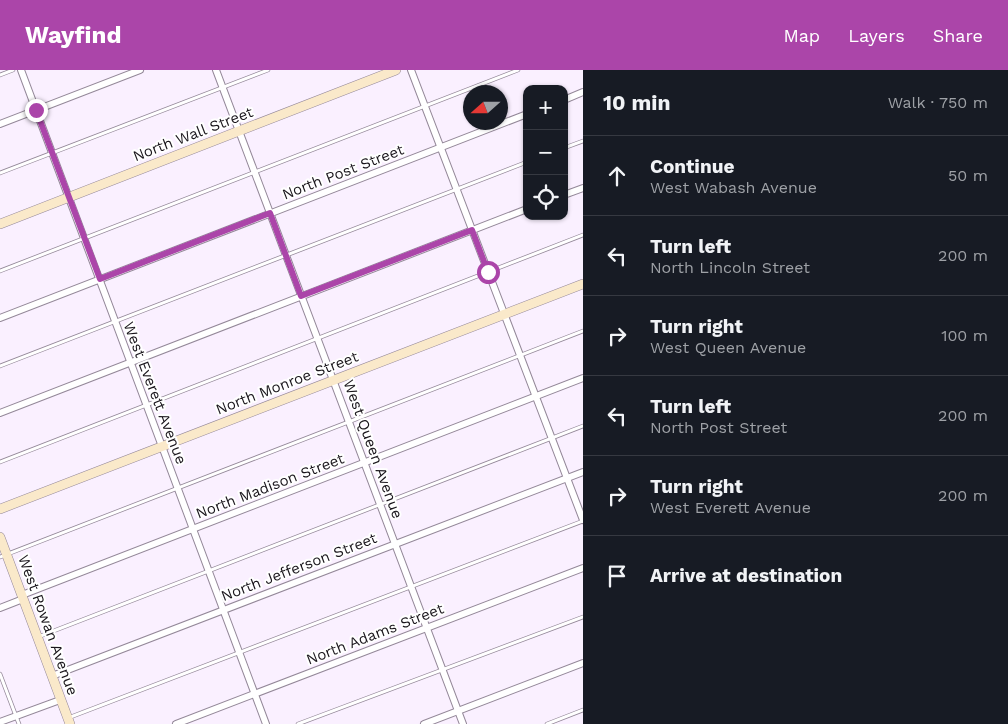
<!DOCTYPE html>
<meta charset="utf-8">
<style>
:root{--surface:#171b24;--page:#242831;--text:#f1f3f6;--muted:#9ea1a6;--line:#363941;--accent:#ab45a9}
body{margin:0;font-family:"Work Sans",sans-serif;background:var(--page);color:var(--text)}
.controls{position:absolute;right:15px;top:15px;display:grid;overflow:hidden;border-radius:10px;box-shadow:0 1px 4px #0004}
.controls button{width:45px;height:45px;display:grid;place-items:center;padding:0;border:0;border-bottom:1px solid var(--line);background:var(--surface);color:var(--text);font:25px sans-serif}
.compass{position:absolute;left:463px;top:15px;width:45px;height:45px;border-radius:50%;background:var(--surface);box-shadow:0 1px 4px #0004;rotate:249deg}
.stop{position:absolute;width:15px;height:15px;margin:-11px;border:4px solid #ab45a9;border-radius:50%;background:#fff}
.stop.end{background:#ab45a9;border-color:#fff;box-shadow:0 1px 5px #0008}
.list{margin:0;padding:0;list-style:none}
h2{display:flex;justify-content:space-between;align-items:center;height:65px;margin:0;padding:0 20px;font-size:21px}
h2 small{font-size:16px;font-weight:400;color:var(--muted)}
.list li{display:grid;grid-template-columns:32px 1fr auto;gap:15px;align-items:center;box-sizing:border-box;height:80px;padding:0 20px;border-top:1px solid var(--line)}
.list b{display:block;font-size:19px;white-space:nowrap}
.list p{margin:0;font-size:16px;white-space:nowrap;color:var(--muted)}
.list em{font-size:16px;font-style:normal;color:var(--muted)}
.icon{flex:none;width:28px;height:28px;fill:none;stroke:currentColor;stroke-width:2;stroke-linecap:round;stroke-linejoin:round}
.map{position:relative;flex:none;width:583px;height:654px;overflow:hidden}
header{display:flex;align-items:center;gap:30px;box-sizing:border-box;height:70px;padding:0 25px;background:var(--accent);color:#fff}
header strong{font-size:24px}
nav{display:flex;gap:28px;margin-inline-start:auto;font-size:18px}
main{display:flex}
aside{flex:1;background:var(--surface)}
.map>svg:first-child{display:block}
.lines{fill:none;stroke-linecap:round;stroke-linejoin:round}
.lane-casing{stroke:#948899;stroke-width:4.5}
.street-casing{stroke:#948899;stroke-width:8}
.secondary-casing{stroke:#948899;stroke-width:10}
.lane{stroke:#fff;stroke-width:3}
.street{stroke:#fff;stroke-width:6}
.secondary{stroke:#fae9ca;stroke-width:9}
.route{stroke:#ab45a9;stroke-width:6}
.labels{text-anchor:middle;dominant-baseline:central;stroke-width:4;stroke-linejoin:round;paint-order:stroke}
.street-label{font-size:15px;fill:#19151b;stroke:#fff}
</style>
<header>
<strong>Wayfind</strong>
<nav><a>Map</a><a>Layers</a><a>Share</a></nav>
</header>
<main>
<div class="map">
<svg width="583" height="654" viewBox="0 0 583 654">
<rect width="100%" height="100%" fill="#faf0ff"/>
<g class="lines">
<defs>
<g id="lane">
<path d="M0,5L13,0"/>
<path d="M564,78L583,71"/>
<path d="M0,103L268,0"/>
<path d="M0,201L518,0"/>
<path d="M0,296L527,92"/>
<path d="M0,392L583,165"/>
<path d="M0,487L583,261"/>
<path d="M38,567L583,356"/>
<path d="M0,604L19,654"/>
<path d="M68,648L583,451"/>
<path d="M298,654L583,547"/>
<path d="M547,654L583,640"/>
</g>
<g id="street">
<path d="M21,0L266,654"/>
<path d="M216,0L463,654"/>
<path d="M411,0L583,450"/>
<path d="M564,30L583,22"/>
<path d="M0,54L140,0"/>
<path d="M564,125L583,118"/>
<path d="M0,248L527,44"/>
<path d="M0,343L527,139"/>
<path d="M22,525L583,308"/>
<path d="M0,538L23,529"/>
<path d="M52,606L583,402"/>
<path d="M0,652L60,630"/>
<path d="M176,654L583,498"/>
<path d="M424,654L583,593"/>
</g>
<g id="secondary">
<path d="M0,154L396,0"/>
<path d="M0,439L583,214"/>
<path d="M0,467L70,654"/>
</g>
</defs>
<!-- lane casing -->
<use href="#lane" class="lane-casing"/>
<!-- street casing -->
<use href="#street" class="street-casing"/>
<!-- secondary casing -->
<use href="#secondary" class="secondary-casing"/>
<!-- lane -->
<use href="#lane" class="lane"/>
<!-- street -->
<use href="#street" class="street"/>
<!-- secondary -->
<use href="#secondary" class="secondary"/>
</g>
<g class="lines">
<!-- route -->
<path class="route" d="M36,40L100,209L270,143L301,226L472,160L488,202"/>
</g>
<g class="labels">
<!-- street labels -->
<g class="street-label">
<text transform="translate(193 64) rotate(-21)">North Wall Street</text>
<text transform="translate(343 102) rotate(-21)">North Post Street</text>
<text transform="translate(287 313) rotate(-21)">North Monroe Street</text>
<text transform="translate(155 323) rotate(69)">West Everett Avenue</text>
<text transform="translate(373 379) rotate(70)">West Queen Avenue</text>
<text transform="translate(270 416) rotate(-21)">North Madison Street</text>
<text transform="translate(299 497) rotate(-21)">North Jefferson Street</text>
<text transform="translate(48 555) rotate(70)">West Rowan Avenue</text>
<text transform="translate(375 564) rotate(-21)">North Adams Street</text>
</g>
</g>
</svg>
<div class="controls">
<button>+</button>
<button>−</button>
<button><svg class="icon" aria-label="locate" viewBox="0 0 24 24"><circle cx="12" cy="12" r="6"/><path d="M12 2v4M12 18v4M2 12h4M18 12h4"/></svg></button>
</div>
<svg class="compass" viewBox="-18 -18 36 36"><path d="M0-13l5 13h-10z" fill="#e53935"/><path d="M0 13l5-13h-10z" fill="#9ea1a6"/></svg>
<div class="stop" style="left:488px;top:202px"></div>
<div class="stop end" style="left:36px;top:40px"></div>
</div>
<aside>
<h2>10 min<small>Walk · 750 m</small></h2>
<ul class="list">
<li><svg class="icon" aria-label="ahead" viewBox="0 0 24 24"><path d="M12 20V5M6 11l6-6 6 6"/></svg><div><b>Continue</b><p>West Wabash Avenue</p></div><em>50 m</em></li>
<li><svg class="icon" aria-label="left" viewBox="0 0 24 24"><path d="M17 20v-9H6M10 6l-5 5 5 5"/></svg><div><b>Turn left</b><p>North Lincoln Street</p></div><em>200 m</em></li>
<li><svg class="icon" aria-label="right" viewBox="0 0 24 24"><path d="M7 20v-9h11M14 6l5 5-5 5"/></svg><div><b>Turn right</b><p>West Queen Avenue</p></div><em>100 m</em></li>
<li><svg class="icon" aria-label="left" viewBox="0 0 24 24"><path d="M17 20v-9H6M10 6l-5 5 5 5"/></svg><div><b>Turn left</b><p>North Post Street</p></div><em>200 m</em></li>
<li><svg class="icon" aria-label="right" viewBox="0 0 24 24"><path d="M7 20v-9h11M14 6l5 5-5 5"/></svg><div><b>Turn right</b><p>West Everett Avenue</p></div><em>200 m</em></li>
<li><svg class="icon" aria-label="arrive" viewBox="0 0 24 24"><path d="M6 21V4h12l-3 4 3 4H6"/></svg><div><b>Arrive at destination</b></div></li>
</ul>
</aside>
</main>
